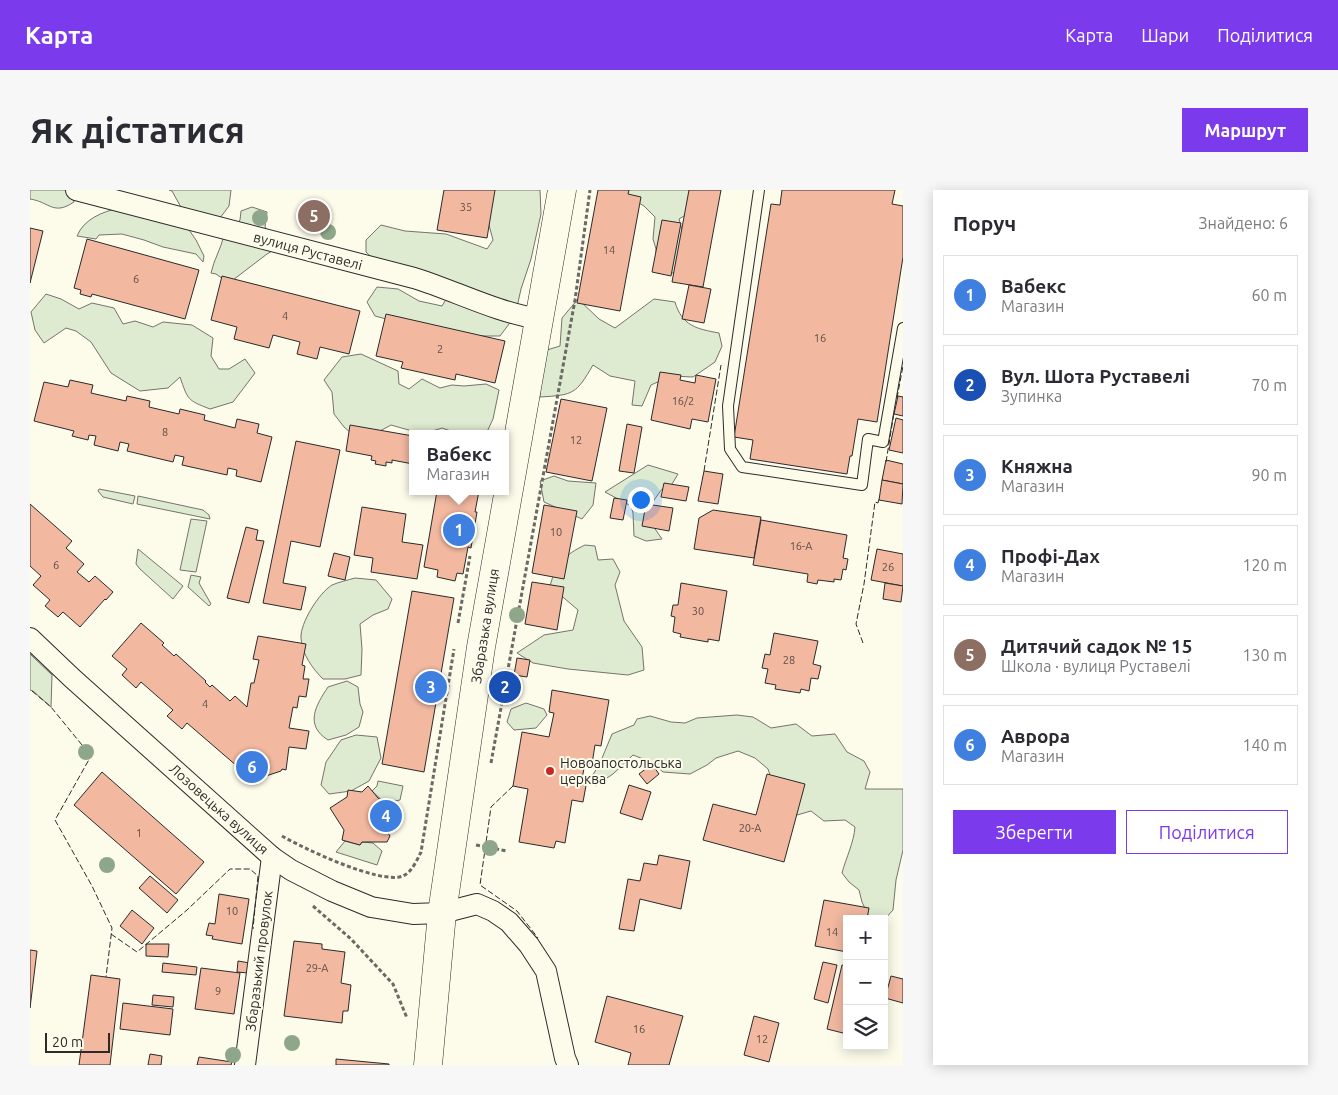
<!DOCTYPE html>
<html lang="uk">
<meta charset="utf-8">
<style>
:root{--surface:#fff;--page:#f7f7f7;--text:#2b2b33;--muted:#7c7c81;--line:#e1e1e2;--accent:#7c3aed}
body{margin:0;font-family:Ubuntu,sans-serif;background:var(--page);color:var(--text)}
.controls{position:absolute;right:15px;bottom:15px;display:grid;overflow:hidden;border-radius:0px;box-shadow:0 2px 12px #0003}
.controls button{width:45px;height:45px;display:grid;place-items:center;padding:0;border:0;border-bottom:1px solid var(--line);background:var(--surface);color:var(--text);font:25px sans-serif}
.scale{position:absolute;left:15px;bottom:12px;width:65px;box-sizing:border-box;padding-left:5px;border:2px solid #2b2b2b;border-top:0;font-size:14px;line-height:18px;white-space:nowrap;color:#2b2b2b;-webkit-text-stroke:4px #fdfbea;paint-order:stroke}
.you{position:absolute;left:610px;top:309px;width:18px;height:18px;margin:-12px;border:4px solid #fff;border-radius:50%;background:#1a73e8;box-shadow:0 0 0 8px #1a73e833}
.badge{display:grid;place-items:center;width:32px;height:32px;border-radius:50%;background:var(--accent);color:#fff;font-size:16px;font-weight:700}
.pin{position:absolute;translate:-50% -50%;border:2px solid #fff;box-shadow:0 1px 5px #0006}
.popup{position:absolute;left:379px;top:240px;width:100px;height:65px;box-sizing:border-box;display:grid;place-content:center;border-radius:0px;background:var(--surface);filter:drop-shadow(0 1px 4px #0005);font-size:16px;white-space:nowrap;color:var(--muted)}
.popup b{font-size:19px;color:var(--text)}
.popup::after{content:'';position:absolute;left:50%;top:100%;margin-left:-10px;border:10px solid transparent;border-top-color:var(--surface)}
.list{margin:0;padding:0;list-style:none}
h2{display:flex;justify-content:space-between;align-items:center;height:65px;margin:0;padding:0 20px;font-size:21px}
h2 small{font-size:16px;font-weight:400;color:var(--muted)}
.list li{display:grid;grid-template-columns:32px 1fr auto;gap:15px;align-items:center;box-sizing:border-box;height:80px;margin:0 10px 10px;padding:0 10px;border:1px solid var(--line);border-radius:0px}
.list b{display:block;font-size:19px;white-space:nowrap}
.list p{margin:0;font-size:16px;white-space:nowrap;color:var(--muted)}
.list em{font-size:16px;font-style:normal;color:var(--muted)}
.actions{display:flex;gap:10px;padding:15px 20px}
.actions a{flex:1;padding:11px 0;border:1px solid var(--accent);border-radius:0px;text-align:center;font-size:18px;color:var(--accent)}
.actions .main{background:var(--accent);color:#fff}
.icon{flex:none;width:28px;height:28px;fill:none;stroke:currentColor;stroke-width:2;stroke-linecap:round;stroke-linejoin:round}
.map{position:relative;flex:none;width:873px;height:875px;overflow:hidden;border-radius:0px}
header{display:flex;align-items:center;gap:30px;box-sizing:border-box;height:70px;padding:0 25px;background:var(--accent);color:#fff}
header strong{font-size:24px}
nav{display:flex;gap:28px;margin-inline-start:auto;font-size:18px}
.intro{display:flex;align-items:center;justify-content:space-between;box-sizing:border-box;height:120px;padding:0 30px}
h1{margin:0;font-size:35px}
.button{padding:12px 22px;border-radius:0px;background:var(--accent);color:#fff;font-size:18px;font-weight:700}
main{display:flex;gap:30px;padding:0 30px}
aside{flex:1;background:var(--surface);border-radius:0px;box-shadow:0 2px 12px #0003}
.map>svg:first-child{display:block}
.green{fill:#deebd1;stroke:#74746e}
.building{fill:#f2b8a0;stroke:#2b2b2b}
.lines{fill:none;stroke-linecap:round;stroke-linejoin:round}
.lane-casing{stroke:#2b2b2b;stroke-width:12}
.street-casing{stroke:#2b2b2b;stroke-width:22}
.secondary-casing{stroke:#2b2b2b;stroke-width:29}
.path{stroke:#6a6964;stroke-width:3;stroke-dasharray:4 2.5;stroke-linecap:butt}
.lane{stroke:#fdfbea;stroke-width:10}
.street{stroke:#fdfbea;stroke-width:20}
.secondary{stroke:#fdfbea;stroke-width:28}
.fence{stroke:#2b2b2b;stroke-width:1;stroke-dasharray:6 2.5;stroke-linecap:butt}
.tree{fill:#8ea78a}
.poi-dot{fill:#c62828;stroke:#fdfbea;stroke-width:2}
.labels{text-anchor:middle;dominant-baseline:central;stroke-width:4;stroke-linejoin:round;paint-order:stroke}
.number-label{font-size:11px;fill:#5d4e48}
.street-label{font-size:14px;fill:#2b2b2b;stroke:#fdfbea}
.poi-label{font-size:14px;fill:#2b2b2b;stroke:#fdfbea;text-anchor:start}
</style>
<header>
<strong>Карта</strong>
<nav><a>Карта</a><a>Шари</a><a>Поділитися</a></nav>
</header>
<div class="intro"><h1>Як дістатися</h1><a class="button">Маршрут</a></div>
<main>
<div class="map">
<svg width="873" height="875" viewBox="0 0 873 875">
<rect width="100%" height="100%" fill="#fdfbea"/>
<!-- green -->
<g class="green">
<path d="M0,0H36L42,4L44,12C23,26 20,12 0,9Z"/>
<path d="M139,0H201L199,16L190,28L152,19L142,1Z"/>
<path d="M463,0H510L511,24L501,69L491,99L485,126L470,146H420L345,126L337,112L347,97L368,99L389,111L412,116L418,106L358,83L336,62V50L351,35L375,41L416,44L457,59L463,50L456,24Z"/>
<path d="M587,0H677L664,20L649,29L657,58L646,83H627L626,59L623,49L625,27L614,16Z"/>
<path d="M222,17L237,22L235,37L251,56L237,64L199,93L186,84L181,83C184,69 191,59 194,45L210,30L211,21Z"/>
<path d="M89,18L157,37L166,50L174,66L173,72L166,64L133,57L114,50L92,44L69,45L66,49L47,46C54,29 72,22 89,18Z"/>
<path d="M16,104L31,109L49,119L62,113L84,118L93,134L105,131L123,137L133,132L162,135L183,148L181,166L189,179H199L215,169L225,183L203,212L180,219C157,210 158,210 150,187L138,198L110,201L81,183L61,152L46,141L36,138L14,153L5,140L1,122Z"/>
<path d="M548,109L569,129L585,138L624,109L645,112C652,136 667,139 689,143L692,156L685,172L663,187L641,186L621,195L612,216L602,215L605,191L580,186L563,175C546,204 544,205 510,207V178L517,160L530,156L532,128Z"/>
<path d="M331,164L368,181L369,194L379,199L392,189L410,198L422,195L434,196L456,194L469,200L463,229L456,244H429L412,238L393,244L361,235L337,248L328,249L314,237L304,224L302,202L294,190L312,167Z"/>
<path d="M618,275L648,284L639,299H632L622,313L621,333L632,349L616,351L604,346L603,323L601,316L575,302Z"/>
<path d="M524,286L538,291L566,293L563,315L552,329L514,312L510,291Z"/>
<path d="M69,299L105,306L103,314L73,307L68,301Z"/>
<path d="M108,306L173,320L179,325L180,329L107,314Z"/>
<path d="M161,329L177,331L166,382L150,380Z"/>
<path d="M555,355L565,356L568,370L583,369L590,382L585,395L594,431L612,457L614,480L598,485L538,479L503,473L487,463L514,445L543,440L548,420L520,396C526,374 534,365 555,355Z"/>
<path d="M108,359L153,396L143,409L110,379L106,374Z"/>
<path d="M161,385L171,387L169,393L181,414L179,416L158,397Z"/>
<path d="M325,388L346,390L362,409L358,419L343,425L330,434L332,459L331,485L315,489H293C282,478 272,464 271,448C270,433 289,403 302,395C309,392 318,390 325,388Z"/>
<path d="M0,464L22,485L21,517L3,501L0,500Z"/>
<path d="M317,491L328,497L330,514L333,522L329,537L316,545L298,550C274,535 286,515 298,497Z"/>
<path d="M496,513L514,519L517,525L506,538L484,540L477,532L481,519Z"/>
<path d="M707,525L723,527L741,538L766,534L782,546L805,544L817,562L834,571L840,582L835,599H873V660L866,690L863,720L854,730L840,729L832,712L829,700L819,692L812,683C816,668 824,652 825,637L815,630L794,631L781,621L767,625L749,626L744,597L738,579L725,568L708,561L686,568L677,575L660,584L633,582L621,572L603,565L583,584L565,596L561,588L570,573L582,544L604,535L607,529L620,526L641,532L655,533L667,528Z"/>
<path d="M326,545L347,547L351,568L339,591L321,601L299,604L291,595L296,572L311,550Z"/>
<path d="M348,591L373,596L370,610L355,613L342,601L347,596Z"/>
<path d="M315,651L330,655L332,652L343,653L352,661L347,675L306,662Z"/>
</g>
<!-- building -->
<g class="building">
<path d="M414,0H465L457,48L407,40Z"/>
<path d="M568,0H599L598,4L611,7L590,121L547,113Z"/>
<path d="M659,0H691L673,97L642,92Z"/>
<path d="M752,0H865L862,14L873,16V67L847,232L828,229L822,266H820L817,284L720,269L723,250L704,247L741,14L750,15Z"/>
<path d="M632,30L651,33L641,86L622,82Z"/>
<path d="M0,38L13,41L0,93Z"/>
<path d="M57,49L169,80L155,129L62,104L61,107L50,104L51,100L44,98Z"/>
<path d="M192,86L330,121L319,164L290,157L287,169L267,164L270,152L243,145L239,158L204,149L207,137L181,130Z"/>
<path d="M659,95L681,99L674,133L652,129Z"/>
<path d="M356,124L475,151L465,193L426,184L425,190L371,178L373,172L346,166Z"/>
<path d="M630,182L651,185L650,190L665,193L666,185L686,189L678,232L662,229L660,239L621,230Z"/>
<path d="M40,190L63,195L61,203L96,211L97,206L120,211L119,217L149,224L150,219L175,225L174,230L205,238L207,229L229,234L227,243L242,247L231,292L206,286L207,280L198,278L197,285L152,275L154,267L145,265L143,272L97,261L99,254L90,252L88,261L64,255L66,246L59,245L58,250L42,246L44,241L4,231L14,192L38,197Z"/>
<path d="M868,206L873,207V226L864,224Z"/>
<path d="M531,209L577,218L562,291L516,282Z"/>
<path d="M866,228L873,230V263L859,260Z"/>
<path d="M597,234L612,237L604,283L589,281Z"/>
<path d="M320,235L383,246V274L362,270V273L356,272V276L345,274L346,271L341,270L342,266L316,261Z"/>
<path d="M266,251L310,260L290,357L261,351L253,393L276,397L271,420L233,413Z"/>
<path d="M856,270L873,274V294L852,290Z"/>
<path d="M674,281L693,284L688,314L668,311Z"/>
<path d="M852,290L873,294L872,314L849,310Z"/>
<path d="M634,293L659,297L656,311L631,307Z"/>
<path d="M407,301H449L445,322H447L441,358L438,357L433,384L427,383L425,391L407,387L408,380L394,377Z"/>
<path d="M584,308L597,310L593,330L580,328Z"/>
<path d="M0,314L42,351L36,358L54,374L47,382L59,392L65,386L83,402L76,410L75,409L50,437L33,422L28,427L15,416L20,410L3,395L11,386L0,376Z"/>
<path d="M616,314L643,318L639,341L612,336Z"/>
<path d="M514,315L547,321L534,389L502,383Z"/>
<path d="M332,317L376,324L372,352L393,355L387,389L341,382L343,368L324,365Z"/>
<path d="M683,320L731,327L724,368L664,359L669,328Z"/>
<path d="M731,330L817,345L813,368L818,369L816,380L813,379L811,390L804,389V392L788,390L787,394L777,392L778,384L723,375Z"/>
<path d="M216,337L228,340L226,350L234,351L219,413L197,408Z"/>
<path d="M847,359L873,364V396L841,390Z"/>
<path d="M304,363L320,367L315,390L298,386Z"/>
<path d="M502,392L534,397L527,440L495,434Z"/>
<path d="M651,393L697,401L689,451L678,449V452L650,447L651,444L643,442L645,427L641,426L643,415H648Z"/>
<path d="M855,393L873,396L871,412L853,409Z"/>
<path d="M382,401L424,408L394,582L352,574Z"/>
<path d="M111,433L134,453L132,455L144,466L146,464L176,491L175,492L180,497L182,495L200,511L205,506L217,517L221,493H224L229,470L223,469L228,446L276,454L272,475L275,476L273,489H279L276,507L269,506L267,518L263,517L259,538L279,541L276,559L259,557L256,580L252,579L251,581L233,587L231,592L213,587L215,583L157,533L152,539L137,526L143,520L111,492L106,498L92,485L97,479L82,466Z"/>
<path d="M744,443L788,451L783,474L791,476L788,489L781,488L779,501L771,499L770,503L745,499L746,495L735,493L738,479L732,478L735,464L740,465Z"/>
<path d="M487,468L500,470L497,487L484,485Z"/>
<path d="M522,500L579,510L571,556L565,555L562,574L555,573L552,589L557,590L553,612L542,610L535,653L526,651L524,658L489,652L498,599L483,596L492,542L519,547L524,523L519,522Z"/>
<path d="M622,574L629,584L617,594L609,584Z"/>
<path d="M72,582L174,672L146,704L44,615Z"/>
<path d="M737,584L775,594L754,672L673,650L683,614L726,625Z"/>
<path d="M599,595L621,602L612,630L590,623Z"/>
<path d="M338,596L348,608L355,613L364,611L363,621L365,623L362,641L358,643L360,646L357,652H332L330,655L312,650L314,640L300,618L317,607L318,600L332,602Z"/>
<path d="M629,665L660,671L651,719L610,709L604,741L589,739L598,689L610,691L614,673L627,675Z"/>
<path d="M120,686L148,710L137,723L109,698Z"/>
<path d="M189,704L219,709L212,754L182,749L183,746L176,745L179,733L185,734Z"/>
<path d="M794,710L839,718L837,729H817V762L785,756Z"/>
<path d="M102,720L124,738L112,754L90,736Z"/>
<path d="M264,751L292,754V759L315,762L311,793L321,795L318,821H313L312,833L254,826Z"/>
<path d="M116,754H139L138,767L116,766Z"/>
<path d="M0,760L7,761L0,818Z"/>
<path d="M208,771L220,773L218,783L207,782Z"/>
<path d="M793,772L807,775L798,813L784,809Z"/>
<path d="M133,773L167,777L166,785L132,782Z"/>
<path d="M812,775L817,776V844L797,839Z"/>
<path d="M171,778L210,783L204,824L165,819Z"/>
<path d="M61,785L90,789L80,875H49Z"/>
<path d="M861,786L873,789V813L855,808Z"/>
<path d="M123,805L144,807L143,817L122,815Z"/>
<path d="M577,806L653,826L639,875H598L601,863L565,852Z"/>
<path d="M93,813L143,819L140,845L90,839Z"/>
<path d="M724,826L749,833L739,872L714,865Z"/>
<path d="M120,864L132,866L131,875H118Z"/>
<path d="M169,867L202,872L201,875H167Z"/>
<path d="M306,869L359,874V875H306Z"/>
</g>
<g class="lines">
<defs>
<path id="lane" d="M729,0L698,216L700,259L712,277L832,295L838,249L853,252L873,138"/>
<g id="street">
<path d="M46,0L384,88C426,101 465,122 509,129"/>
<path d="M0,448L42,488L242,667L261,680L302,701L341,717L383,724L412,723L447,714L463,721L479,732L499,755L516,781L535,868L538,875"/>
<path d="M215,875L242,667"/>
</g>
<path id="secondary" d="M398,875L412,723L451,457L532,0"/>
</defs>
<!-- lane casing -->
<use href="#lane" class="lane-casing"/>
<!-- street casing -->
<use href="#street" class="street-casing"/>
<!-- secondary casing -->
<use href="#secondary" class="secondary-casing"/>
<!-- path -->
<g class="path">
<path d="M428,433L440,366"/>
<path d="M461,573L545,110L560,0"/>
<path d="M252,646C273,658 350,695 373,686C382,682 387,670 391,662L424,459"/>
<path d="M446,655L477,661"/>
<path d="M283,716L321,749L363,794L377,828"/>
</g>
<!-- lane -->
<use href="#lane" class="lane"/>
<!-- street -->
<use href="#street" class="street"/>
<!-- secondary -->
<use href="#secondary" class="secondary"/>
<!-- fence -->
<g class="fence">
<path d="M867,208L873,176"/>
<path d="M856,272L864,223"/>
<path d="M674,281L691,175"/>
<path d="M833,453L826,434L834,394L845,312L848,313L849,309"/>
<path d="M2,501L21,517L61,566L25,630L62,696L82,738L76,787"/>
<path d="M483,596L461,617L450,695L487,721L508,748"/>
<path d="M81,744L107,762L157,720L200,679H220L228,686L223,739"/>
</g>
</g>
<!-- trees -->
<g class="tree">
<circle cx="230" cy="28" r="8"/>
<circle cx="298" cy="42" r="8"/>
<circle cx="487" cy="425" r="8"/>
<circle cx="56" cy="562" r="8"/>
<circle cx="460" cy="658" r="8"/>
<circle cx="77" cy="675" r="8"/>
<circle cx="262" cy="853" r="8"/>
<circle cx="203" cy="865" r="8"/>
</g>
<!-- markers -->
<circle class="poi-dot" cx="520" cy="581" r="5"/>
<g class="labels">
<!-- number labels -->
<g class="number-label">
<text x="436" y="17">35</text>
<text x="579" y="60">14</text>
<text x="106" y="89">6</text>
<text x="255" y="126">4</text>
<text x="790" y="148">16</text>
<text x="410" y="159">2</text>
<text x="653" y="211">16/2</text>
<text x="135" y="242">8</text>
<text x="546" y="250">12</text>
<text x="526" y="342">10</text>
<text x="771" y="356">16-А</text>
<text x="26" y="375">6</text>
<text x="858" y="377">26</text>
<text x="668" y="421">30</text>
<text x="759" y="470">28</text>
<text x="175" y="514">4</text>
<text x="720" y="638">20-А</text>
<text x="109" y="643">1</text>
<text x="202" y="721">10</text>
<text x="802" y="742">14</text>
<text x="287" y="778">29-А</text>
<text x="188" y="801">9</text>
<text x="609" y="839">16</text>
<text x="732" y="849">12</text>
</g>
<!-- street labels -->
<g class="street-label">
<text transform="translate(278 61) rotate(15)">вулиця Руставелі</text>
<text transform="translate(455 436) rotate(-81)">Збаразька вулиця</text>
<text transform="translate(189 619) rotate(42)">Лозовецька вулиця</text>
<text transform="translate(229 771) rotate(-83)">Збаразький провулок</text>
</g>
<!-- poi labels -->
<g class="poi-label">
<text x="530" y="573">Новоапостольська<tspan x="530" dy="16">церква</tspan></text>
</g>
</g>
</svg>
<div class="controls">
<button>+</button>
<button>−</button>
<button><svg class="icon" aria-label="layers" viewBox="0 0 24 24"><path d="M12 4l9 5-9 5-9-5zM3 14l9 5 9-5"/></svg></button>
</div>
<div class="scale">20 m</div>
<div class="you"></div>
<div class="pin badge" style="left:429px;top:340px;background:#3f7fe0">1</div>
<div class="popup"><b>Вабекс</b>Магазин</div>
<div class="pin badge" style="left:475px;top:497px;background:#1a4fb4">2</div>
<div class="pin badge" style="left:401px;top:497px;background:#3f7fe0">3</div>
<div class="pin badge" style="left:356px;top:626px;background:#3f7fe0">4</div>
<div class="pin badge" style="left:284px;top:26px;background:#8d6e63">5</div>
<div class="pin badge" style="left:222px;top:577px;background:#3f7fe0">6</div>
</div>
<aside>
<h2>Поруч<small>Знайдено: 6</small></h2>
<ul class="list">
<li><span class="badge" style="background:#3f7fe0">1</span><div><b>Вабекс</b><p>Магазин</p></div><em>60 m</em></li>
<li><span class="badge" style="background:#1a4fb4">2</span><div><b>Вул. Шота Руставелі</b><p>Зупинка</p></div><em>70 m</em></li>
<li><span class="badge" style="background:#3f7fe0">3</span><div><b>Княжна</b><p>Магазин</p></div><em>90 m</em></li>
<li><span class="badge" style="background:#3f7fe0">4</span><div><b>Профі-Дах</b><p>Магазин</p></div><em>120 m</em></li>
<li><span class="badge" style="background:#8d6e63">5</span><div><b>Дитячий садок № 15</b><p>Школа · вулиця Руставелі</p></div><em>130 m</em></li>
<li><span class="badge" style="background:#3f7fe0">6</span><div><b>Аврора</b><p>Магазин</p></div><em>140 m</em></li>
</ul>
<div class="actions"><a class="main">Зберегти</a><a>Поділитися</a></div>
</aside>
</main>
